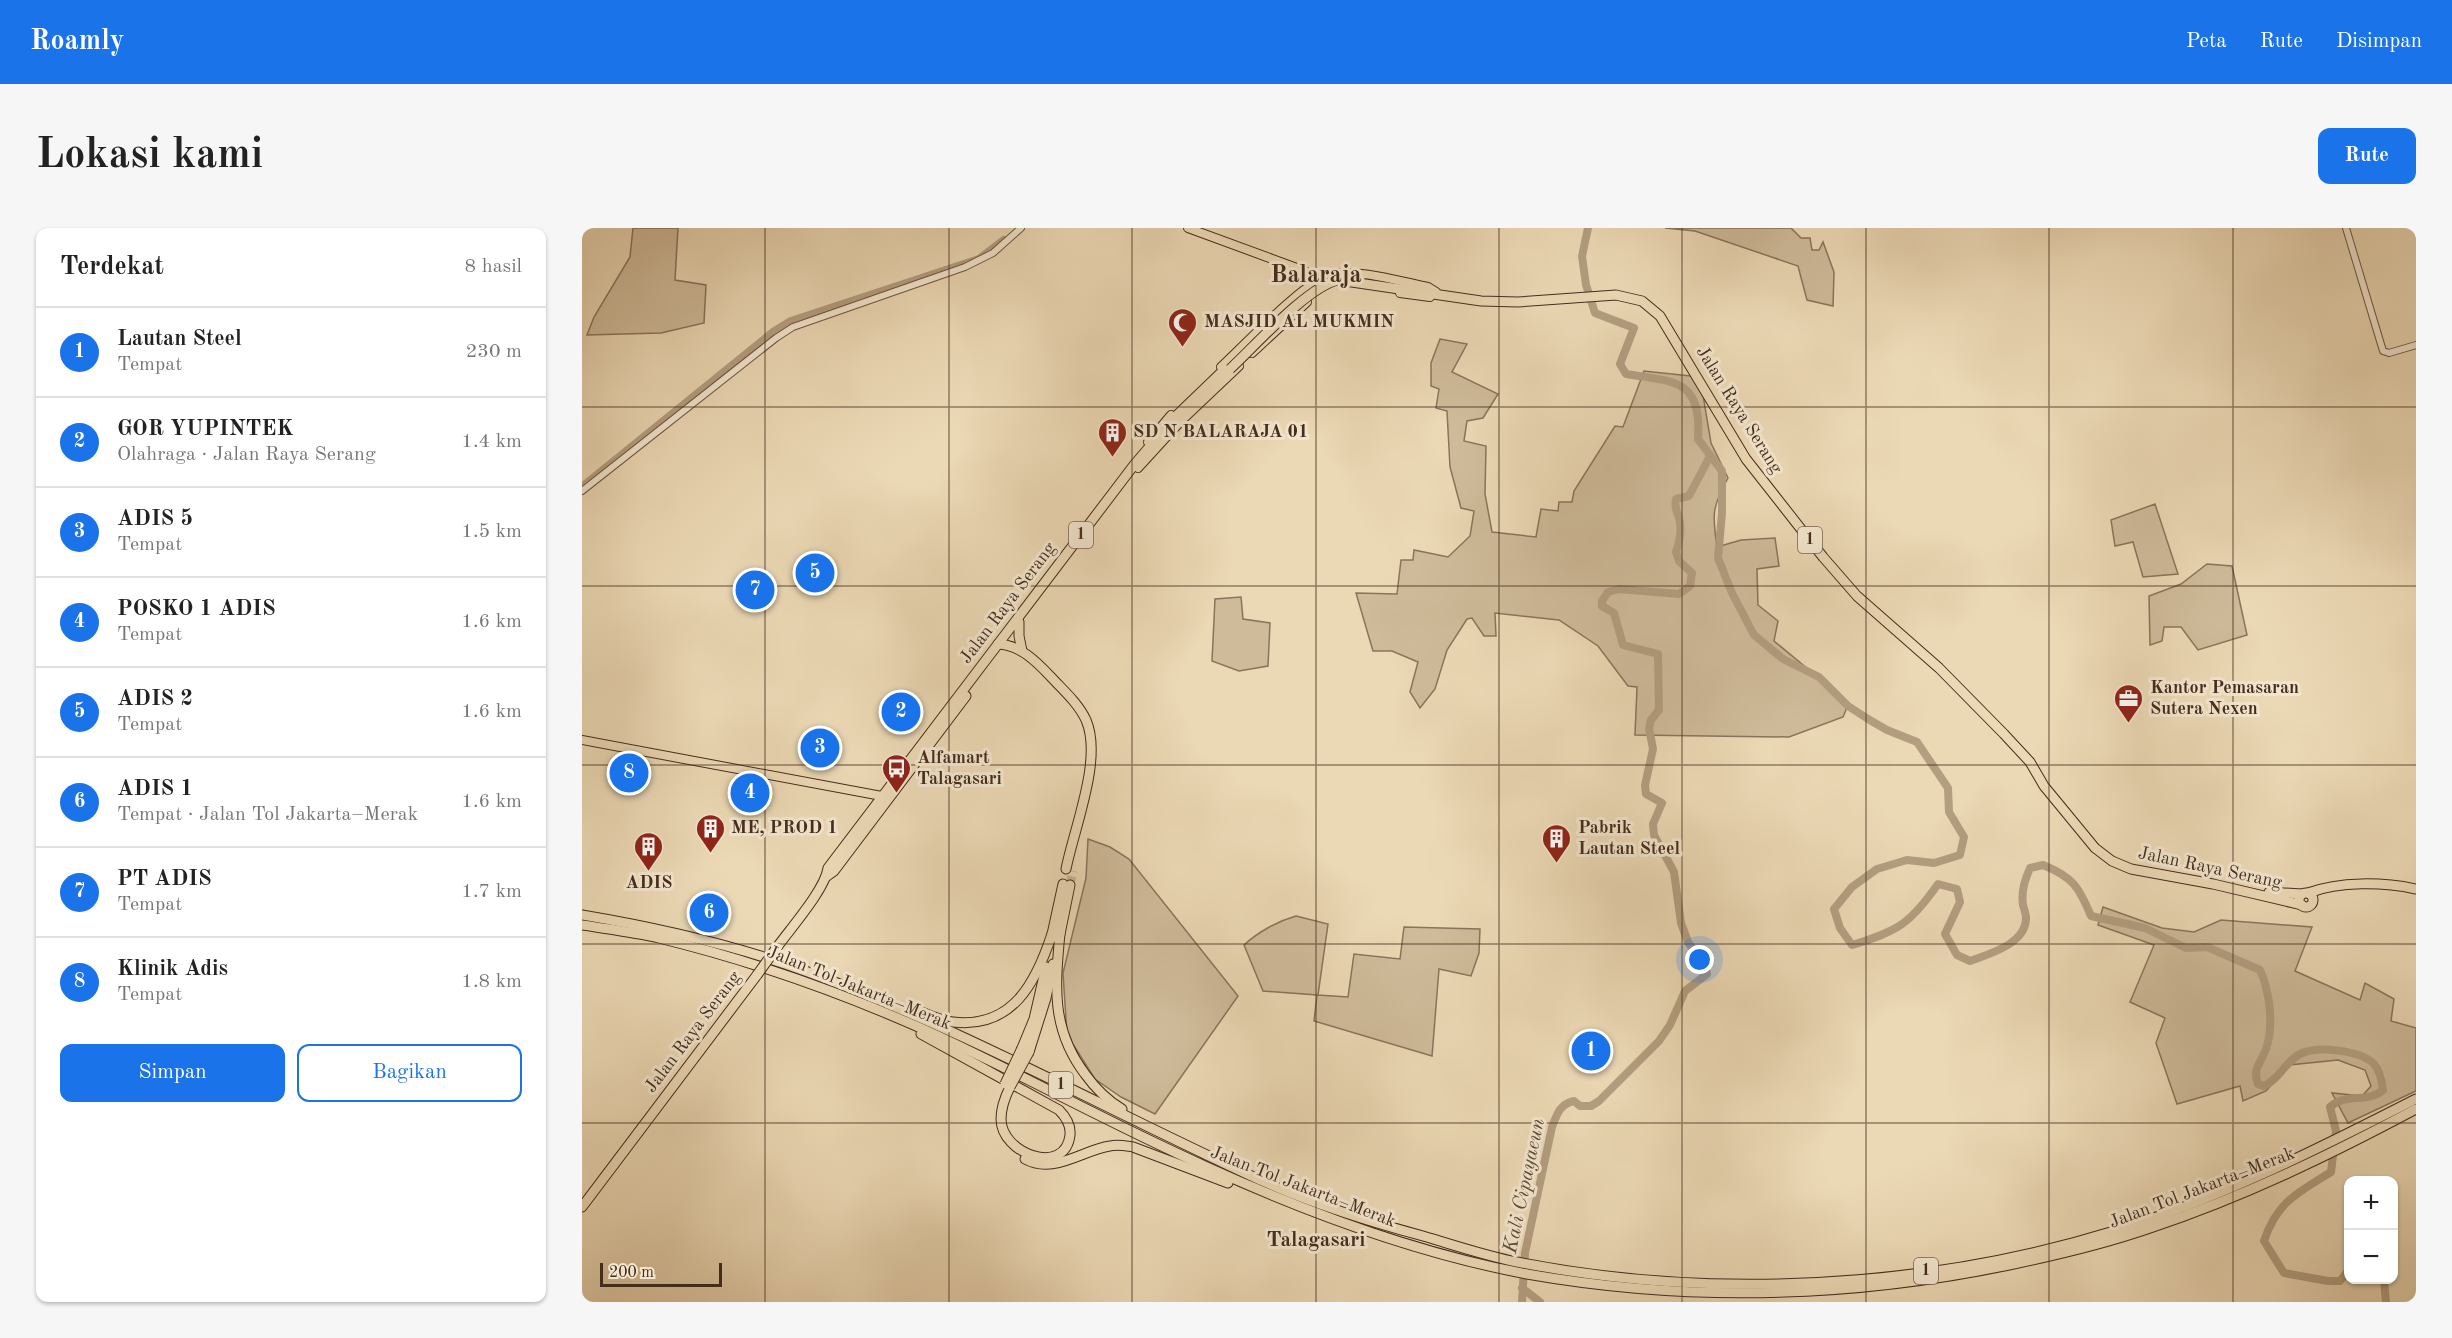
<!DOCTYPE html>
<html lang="id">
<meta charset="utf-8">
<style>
:root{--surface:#fff;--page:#f6f6f6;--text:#222;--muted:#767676;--line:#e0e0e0;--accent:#1a73e8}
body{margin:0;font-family:"Old Standard TT",serif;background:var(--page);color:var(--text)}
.controls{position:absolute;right:18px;bottom:18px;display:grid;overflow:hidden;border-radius:12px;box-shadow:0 2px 4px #0004}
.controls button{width:54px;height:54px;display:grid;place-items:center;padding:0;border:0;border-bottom:2px solid var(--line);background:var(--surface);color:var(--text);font:30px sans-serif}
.scale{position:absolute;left:18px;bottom:15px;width:122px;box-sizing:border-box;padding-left:6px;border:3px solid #452c1c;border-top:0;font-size:16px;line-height:21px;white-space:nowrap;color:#452c1c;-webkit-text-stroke:4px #f2e6ce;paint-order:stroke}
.you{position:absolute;left:1118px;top:732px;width:21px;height:21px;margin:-15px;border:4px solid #fff;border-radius:50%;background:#1a73e8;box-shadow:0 0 0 9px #1a73e833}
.badge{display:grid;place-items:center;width:39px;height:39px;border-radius:50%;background:var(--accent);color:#fff;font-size:20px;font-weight:700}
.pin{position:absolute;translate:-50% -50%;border:3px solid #fff;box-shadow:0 2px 6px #0006}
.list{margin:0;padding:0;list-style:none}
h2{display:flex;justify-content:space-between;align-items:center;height:78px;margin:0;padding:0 24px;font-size:26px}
h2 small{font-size:20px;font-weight:400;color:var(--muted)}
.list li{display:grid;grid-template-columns:39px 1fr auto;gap:18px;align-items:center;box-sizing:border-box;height:90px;padding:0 24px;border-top:2px solid var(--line)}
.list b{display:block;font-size:22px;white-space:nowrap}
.list p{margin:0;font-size:20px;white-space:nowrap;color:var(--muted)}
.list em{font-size:20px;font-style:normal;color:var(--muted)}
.actions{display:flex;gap:12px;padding:18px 24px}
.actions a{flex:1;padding:14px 0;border:2px solid var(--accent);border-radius:12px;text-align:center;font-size:21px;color:var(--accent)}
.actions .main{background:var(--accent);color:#fff}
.map{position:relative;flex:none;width:1834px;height:1074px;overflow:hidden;border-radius:12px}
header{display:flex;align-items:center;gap:36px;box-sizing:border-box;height:84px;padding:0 30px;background:var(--accent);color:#fff}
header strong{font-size:28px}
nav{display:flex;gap:33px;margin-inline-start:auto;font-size:21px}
.intro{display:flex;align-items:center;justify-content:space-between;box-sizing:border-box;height:144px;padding:0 36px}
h1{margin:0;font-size:42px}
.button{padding:15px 27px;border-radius:12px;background:var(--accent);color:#fff;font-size:21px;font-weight:700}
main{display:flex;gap:36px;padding:0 36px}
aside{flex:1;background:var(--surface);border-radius:12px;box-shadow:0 2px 4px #0004}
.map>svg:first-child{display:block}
.green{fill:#cfbb9a;stroke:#8a745b;stroke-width:1.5}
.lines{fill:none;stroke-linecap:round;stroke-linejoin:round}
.river{stroke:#b39e80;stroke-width:8}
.highway-tunnel{stroke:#cab696;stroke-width:9;stroke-dasharray:9 4.5;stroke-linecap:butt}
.minor-casing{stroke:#6e5742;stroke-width:8}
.major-casing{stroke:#452c1c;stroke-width:10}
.highway-casing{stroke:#452c1c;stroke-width:11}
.minor{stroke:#f2e6ce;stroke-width:6}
.major{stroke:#ebd8b4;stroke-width:8}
.highway{stroke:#ebd8b4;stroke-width:9}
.highway-bridge-casing{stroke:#452c1c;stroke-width:11;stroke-linecap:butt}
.highway-bridge{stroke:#ebd8b4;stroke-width:9}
.grid{fill:none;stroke:#452c1c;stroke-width:1.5;stroke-opacity:0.55}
.labels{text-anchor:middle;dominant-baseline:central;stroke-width:6;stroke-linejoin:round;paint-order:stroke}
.shield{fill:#f2e6ce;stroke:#796451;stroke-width:1.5}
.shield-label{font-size:16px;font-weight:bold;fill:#452c1c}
.poi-label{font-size:18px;font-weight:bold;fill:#452c1c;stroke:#f2e6ce;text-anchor:start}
.street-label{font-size:18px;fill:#452c1c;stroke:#f2e6ce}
.water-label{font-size:20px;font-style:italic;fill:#604835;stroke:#f2e6ce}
.quarter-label{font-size:21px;font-weight:bold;fill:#452c1c;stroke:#f2e6ce}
.district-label{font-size:24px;font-weight:bold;fill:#452c1c;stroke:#f2e6ce}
</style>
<header>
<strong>Roamly</strong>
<nav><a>Peta</a><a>Rute</a><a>Disimpan</a></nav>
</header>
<div class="intro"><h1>Lokasi kami</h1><a class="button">Rute</a></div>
<main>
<aside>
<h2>Terdekat<small>8 hasil</small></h2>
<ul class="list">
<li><span class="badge">1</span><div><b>Lautan Steel</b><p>Tempat</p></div><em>230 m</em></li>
<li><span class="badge">2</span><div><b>GOR YUPINTEK</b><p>Olahraga · Jalan Raya Serang</p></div><em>1.4 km</em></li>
<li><span class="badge">3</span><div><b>ADIS 5</b><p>Tempat</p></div><em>1.5 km</em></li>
<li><span class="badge">4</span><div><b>POSKO 1 ADIS</b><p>Tempat</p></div><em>1.6 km</em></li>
<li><span class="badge">5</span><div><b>ADIS 2</b><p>Tempat</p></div><em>1.6 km</em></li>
<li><span class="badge">6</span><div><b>ADIS 1</b><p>Tempat · Jalan Tol Jakarta–Merak</p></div><em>1.6 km</em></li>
<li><span class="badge">7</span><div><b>PT ADIS</b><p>Tempat</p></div><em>1.7 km</em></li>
<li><span class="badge">8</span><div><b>Klinik Adis</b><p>Tempat</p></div><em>1.8 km</em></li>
</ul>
<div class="actions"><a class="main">Simpan</a><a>Bagikan</a></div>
</aside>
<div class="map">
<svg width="1834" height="1074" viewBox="0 0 1834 1074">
<rect width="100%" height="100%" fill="#ebd8b4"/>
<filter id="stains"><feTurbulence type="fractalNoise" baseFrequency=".00333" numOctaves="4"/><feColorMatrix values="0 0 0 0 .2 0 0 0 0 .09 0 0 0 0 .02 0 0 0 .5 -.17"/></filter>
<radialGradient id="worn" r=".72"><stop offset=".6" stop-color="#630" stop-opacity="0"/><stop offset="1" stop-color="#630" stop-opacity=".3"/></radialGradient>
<!-- green -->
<g class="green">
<path d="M51,0H96L93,52L124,57L122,95L79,105L5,107L12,89L48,29Z"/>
<path d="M1083,0H1209L1219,10H1228L1230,22H1237L1241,14L1252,44L1251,78L1225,72L1216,38L1113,3Z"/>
<path d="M858,111L885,116L870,144L916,166L901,190L885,193L882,213L904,218L903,266L910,304L954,309L959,281L976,283L977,274H990L992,263L1033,198L1041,199L1062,143L1118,149L1129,215L1146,250C1130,279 1130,286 1135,319L1159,312L1193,310L1197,338L1175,341L1176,377L1196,393L1192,413L1267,475L1261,489L1207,509L1053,507L1055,459L1046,458L1016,418L977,392L913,385L914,408H902L890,390L885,391L865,422L853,461L838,480L828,464L836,434L810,423H791L774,365L815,366L819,332H831L832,322L866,329L888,308L892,283L879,280L868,239L865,183L854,180L857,161L849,158V135Z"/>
<path d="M1573,276L1596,346L1561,349L1551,314L1533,318L1529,292Z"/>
<path d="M1625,336L1650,338L1665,407L1616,422L1599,399H1582L1580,413L1568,417L1567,368L1599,356Z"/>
<path d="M659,369L661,391L688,395L686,438L657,443L630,433L633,371Z"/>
<path d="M506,611L528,619L547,631L656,768L573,886L539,869L513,851L485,807L481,745L504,650Z"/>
<path d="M1521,679L1580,700L1612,704L1639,692L1730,699L1713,743L1778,772L1783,755L1812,771L1809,793L1834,800V863L1766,895L1750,865L1780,868L1789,858L1783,842L1756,832L1707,837L1684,863L1661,873L1658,858L1595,876L1574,815L1583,790L1548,774L1572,717L1516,697Z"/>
<path d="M714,688L746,696L736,767L766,769L772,726L818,731L822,699L898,701L897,725L889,748L857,741L850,828L732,793L735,767L681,763L662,717C676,704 696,693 714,688Z"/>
</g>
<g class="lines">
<!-- river -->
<g class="river">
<path d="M1006,0L1000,28L1004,57L1013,85L1052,100L1038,136L1044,146C1092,154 1120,150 1116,211L1140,243V285L1136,330L1150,365L1172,407L1201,431L1237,449L1266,478L1286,491L1305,502L1335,514L1366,560L1367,584L1382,609L1378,627L1352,635L1325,632L1295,641L1270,659L1252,681L1258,700L1270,717C1316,703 1328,696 1356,656L1375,661L1378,674L1363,706L1375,727L1388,733C1407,726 1444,716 1444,690C1444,686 1442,681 1441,677C1439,663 1443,652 1448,640L1461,637C1491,649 1497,659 1509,688L1563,700L1604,720L1625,719L1678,742C1688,764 1692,798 1684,821C1679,835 1670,841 1676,856L1682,858C1698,851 1704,832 1720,825C1737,818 1778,822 1792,836C1798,843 1800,854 1801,862C1786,876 1764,864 1748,879L1754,903L1749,944C1715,965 1695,974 1682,1013L1702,1045L1746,1053H1758L1766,1043"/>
<path d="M0,259L191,104L209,93L397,31L422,12"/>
<path d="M1802,1052L1804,1074"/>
<path d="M940,1060L958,1074"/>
<path d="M940,1074L943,1025L970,899C975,886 978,876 992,873L998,878H1009L1017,873L1077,813L1088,797L1103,763L1125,746L1124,741L1106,714L1099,695L1092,644L1072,607L1071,596L1080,575L1064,566L1063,557L1071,521L1067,500L1069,492L1077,482L1076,426L1041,417L1032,385L1020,378V373L1026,364L1037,361L1097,366L1108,358L1110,345L1097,333L1094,324C1098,313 1100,301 1097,290C1095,282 1092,280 1094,271L1107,268L1128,228"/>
</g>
<!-- highway-tunnel -->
<path class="highway-tunnel" d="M488,657L491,643"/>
<defs>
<g id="minor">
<path d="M1764,0L1801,123L1807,125L1834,117"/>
<path d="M0,263L194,110L211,99L383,39L411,25L439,0"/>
</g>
<g id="major">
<path d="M606,0L723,43L734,57"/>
<path d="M818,65L848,69"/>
<path d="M670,125L725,74"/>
<path d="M639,139C662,118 725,50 751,46C779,41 819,54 846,59L854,64"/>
<path d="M566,214L589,187"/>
<path d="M556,240L599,193L657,138"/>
<path d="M0,512L305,569"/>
</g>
<g id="highway">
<path d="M756,52L899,73L936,74L1034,67L1060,73L1078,88L1164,231L1241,329L1275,368L1357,440L1422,506L1448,534L1462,558L1513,620L1530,633L1549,641L1631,656L1720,677"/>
<path d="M437,394V408L440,423"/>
<path d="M416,416C438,417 454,433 469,449C481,462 496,475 504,492C521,531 492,600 484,641"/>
<path d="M245,648L252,643L384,468"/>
<path d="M1687,664L1720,666"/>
<circle cx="1724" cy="672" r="7"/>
<path d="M1726,665C1758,653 1801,654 1834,661"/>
<path d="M0,687C77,700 153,717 226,744C384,802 532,886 685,955C735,977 789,994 841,1008C872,1017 904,1028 935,1034C1127,1072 1345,1061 1532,1003C1637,971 1736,921 1834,871"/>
<path d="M0,697C25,701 52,704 77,710C171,733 264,766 352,806C443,848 531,897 623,938C726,985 833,1025 945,1046C1105,1074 1268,1070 1427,1037C1475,1027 1522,1016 1568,1000C1661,969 1748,927 1834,881"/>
<path d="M478,705C473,759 469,801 503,846C513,860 525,872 540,881"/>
<path d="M469,711L481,656"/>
<path d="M477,711L488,657"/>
<path d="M193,722C207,702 243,662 246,640L552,237L593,189L646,138"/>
<path d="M335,782C347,787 359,793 371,794C431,801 454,754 470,706"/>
<path d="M339,806L477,882C484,889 489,897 488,907C483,949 419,926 419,891C419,880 423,869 428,859"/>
<path d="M440,820L452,791L464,739"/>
<path d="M447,824L464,770L471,736"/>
<path d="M443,931C472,947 500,922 528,918C536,916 544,918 551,919L646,955"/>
<path d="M0,979L175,747"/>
</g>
</defs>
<!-- minor casing -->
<use href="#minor" class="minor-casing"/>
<!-- major casing -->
<use href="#major" class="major-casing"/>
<!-- highway casing -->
<use href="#highway" class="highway-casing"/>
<!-- minor -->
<use href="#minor" class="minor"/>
<!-- major -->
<use href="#major" class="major"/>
<!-- highway -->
<use href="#highway" class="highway"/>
<defs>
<g id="highway-bridge">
<path d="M648,141C673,118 725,59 756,52"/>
<path d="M175,747L193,722"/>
<path d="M423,856L440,820"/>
<path d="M428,859L447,824"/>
</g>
</defs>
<!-- highway-bridge casing -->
<use href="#highway-bridge" class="highway-bridge-casing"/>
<!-- highway-bridge -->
<use href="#highway-bridge" class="highway-bridge"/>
</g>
<!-- grid -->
<path class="grid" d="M183,0V1074M367,0V1074M550,0V1074M734,0V1074M917,0V1074M1100,0V1074M1284,0V1074M1467,0V1074M1651,0V1074M0,179H1834M0,358H1834M0,537H1834M0,716H1834M0,895H1834"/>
<!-- icons -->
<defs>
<symbol id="mosque-pin" viewBox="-11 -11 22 30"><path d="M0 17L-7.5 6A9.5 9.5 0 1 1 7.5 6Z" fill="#8f2418" stroke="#f2e6ce"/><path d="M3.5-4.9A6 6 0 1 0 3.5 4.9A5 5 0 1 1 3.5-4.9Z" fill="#fff"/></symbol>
<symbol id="building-pin" viewBox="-11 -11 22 30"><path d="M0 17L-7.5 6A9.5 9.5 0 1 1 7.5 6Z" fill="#8f2418" stroke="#f2e6ce"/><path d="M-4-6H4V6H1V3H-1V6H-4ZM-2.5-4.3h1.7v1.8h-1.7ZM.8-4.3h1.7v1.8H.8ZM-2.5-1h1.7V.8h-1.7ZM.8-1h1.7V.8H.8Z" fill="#fff"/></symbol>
<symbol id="office-pin" viewBox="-11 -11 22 30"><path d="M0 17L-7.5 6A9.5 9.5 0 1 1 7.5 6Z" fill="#8f2418" stroke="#f2e6ce"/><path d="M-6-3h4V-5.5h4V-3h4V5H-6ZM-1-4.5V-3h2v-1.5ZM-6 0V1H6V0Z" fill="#fff"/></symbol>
<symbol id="bus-pin" viewBox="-11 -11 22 30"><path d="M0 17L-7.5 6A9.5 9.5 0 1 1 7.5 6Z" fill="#8f2418" stroke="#f2e6ce"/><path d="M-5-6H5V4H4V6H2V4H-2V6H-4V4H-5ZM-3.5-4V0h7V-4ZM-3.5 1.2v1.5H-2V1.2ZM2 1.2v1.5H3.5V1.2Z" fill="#fff"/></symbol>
</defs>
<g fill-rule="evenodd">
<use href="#mosque-pin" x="584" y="78" width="33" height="45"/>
<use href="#building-pin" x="514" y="188" width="33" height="45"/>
<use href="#office-pin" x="1530" y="454" width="33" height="45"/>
<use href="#bus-pin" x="298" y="524" width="33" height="45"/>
<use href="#building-pin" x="112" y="584" width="33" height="45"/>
<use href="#building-pin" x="958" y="594" width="33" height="45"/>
<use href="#building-pin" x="50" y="602" width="33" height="45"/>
</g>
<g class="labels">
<!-- shield labels -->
<g class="shield">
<rect x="487" y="294" width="24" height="26" rx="4.5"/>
<rect x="1216" y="299" width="24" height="26" rx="4.5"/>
<rect x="467" y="844" width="24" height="26" rx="4.5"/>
<rect x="1332" y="1030" width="24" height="26" rx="4.5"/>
</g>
<g class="shield-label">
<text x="499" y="307">1</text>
<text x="1228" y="312">1</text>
<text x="479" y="857">1</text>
<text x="1344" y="1043">1</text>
</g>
<!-- poi labels -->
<g class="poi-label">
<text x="622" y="94">MASJID AL MUKMIN</text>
<text x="551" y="204">SD N BALARAJA 01</text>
<text x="1568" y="460">Kantor Pemasaran<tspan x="1568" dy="21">Sutera Nexen</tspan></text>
<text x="335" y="530">Alfamart<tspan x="335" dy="21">Talagasari</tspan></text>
<text x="149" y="600">ME, PROD 1</text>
<text x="996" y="600">Pabrik<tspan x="996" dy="21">Lautan Steel</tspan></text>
<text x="67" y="655" text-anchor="middle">ADIS</text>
</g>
<!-- street labels -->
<g class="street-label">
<text transform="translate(1157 182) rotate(58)">Jalan Raya Serang</text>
<text transform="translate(426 375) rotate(-53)">Jalan Raya Serang</text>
<text transform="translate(1628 640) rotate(12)">Jalan Raya Serang</text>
<text transform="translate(277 760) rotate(22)">Jalan Tol Jakarta–Merak</text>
<text transform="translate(111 804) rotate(-53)">Jalan Raya Serang</text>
<text transform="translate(721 959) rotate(21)">Jalan Tol Jakarta–Merak</text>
<text transform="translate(1620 960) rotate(-21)">Jalan Tol Jakarta–Merak</text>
</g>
<!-- water labels -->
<g class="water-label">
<text transform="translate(943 958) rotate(-78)">Kali Cipayaeun</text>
</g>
<!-- quarter labels -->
<g class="quarter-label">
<text x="734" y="1012">Talagasari</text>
</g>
<!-- district labels -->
<g class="district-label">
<text x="734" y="48">Balaraja</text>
</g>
</g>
<rect width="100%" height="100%" filter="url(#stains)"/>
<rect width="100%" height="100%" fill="url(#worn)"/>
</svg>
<div class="controls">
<button>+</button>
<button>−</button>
</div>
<div class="scale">200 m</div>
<div class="you"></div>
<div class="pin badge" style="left:1009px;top:823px">1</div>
<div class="pin badge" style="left:319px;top:484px">2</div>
<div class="pin badge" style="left:238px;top:520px">3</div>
<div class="pin badge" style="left:168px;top:565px">4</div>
<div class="pin badge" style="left:233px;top:345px">5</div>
<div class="pin badge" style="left:127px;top:685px">6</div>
<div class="pin badge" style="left:173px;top:362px">7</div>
<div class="pin badge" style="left:47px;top:545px">8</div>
</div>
</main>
